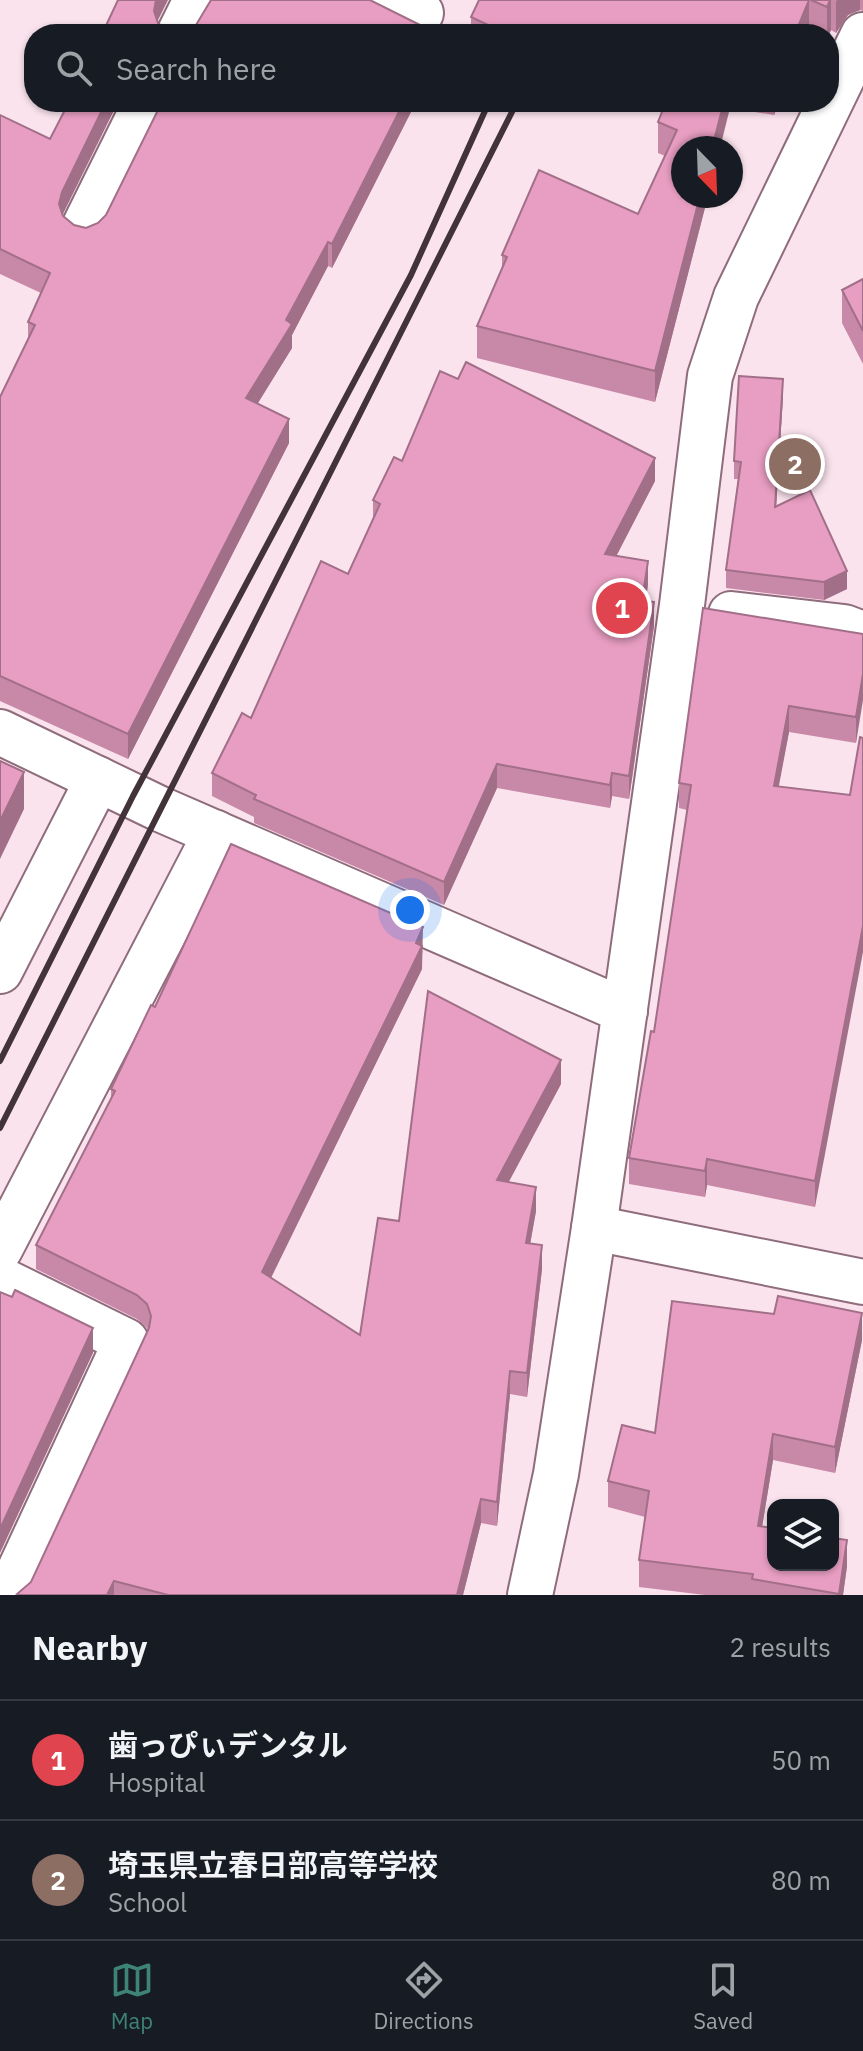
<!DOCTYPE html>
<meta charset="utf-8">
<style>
:root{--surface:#171b24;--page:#20242c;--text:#f1f3f6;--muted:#9ea1a6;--line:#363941;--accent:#3e8377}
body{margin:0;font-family:"IBM Plex Sans","Noto Sans JP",sans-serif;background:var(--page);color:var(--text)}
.controls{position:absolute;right:24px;bottom:24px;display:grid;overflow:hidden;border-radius:16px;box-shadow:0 2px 6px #0004}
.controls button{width:72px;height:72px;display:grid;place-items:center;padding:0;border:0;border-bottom:2px solid var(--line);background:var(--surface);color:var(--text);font:40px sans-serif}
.compass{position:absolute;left:671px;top:136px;width:72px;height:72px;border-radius:50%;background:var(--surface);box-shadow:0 2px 6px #0004;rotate:157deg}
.you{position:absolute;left:410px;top:910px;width:28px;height:28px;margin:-20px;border:6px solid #fff;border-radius:50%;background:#1a73e8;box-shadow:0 0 0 12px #1a73e833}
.badge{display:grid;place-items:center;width:52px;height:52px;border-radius:50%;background:var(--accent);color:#fff;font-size:26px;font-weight:700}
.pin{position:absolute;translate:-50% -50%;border:4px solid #fff;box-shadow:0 2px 8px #0006}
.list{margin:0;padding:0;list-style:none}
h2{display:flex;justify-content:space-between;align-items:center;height:104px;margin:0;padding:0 32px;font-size:34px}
h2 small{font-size:26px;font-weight:400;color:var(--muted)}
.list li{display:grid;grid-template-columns:52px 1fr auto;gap:24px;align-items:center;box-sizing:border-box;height:120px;padding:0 32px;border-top:2px solid var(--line)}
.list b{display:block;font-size:30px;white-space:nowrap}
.list p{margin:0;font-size:26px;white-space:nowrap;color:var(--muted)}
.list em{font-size:26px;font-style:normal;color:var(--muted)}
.icon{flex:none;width:44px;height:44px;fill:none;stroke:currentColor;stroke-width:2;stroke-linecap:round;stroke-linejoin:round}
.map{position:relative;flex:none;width:863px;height:1595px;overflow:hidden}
.search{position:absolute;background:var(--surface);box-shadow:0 2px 6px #0004;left:24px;right:24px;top:24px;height:88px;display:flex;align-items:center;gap:20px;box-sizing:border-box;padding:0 28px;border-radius:32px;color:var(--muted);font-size:30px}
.sheet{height:344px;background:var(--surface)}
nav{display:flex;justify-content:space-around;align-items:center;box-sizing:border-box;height:112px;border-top:2px solid var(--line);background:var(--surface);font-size:22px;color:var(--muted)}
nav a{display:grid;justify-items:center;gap:4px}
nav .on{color:var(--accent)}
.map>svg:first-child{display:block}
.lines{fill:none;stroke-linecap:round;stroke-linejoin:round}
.minor-casing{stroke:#8e6c7c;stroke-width:48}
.tertiary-casing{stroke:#8e6c7c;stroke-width:48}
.minor{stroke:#fff;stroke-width:44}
.tertiary{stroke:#fff;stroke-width:44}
.rail{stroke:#413339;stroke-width:6}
.wall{fill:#c888a7}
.shaded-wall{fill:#a26f88}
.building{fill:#e89ec2;stroke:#a26f88;stroke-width:2}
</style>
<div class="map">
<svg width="863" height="1595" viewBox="0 0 863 1595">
<rect width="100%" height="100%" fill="#fae3ed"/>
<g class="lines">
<defs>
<g id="minor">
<path d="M394,0L421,13"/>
<path d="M179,34L196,0"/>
<path d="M84,227L146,102"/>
<path d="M731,614L844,627L863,634"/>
<path d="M0,732L160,809L625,1011"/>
<path d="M0,971L98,779"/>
<path d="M0,1249L216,833"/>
<path d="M0,1279L126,1341L8,1595"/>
</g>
<g id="tertiary">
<path d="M594,1228L863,1282"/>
<path d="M530,1595L556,1474L594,1228L682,605L710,376L736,297L863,35"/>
</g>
</defs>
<!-- minor casing -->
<use href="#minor" class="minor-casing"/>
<!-- tertiary casing -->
<use href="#tertiary" class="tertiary-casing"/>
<!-- minor -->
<use href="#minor" class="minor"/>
<!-- tertiary -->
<use href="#tertiary" class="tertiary"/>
<!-- rail -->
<g class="rail">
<path d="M0,1061L133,796L411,275L489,102"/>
<path d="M0,1128L517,102"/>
</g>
</g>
<!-- wall -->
<g class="wall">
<path d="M479,0H863V11L860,10L848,15L836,33L831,30L829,34H817L809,31L808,34H471V17Z"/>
<path d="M69,102H118L62,214L74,225L86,228L98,223L106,215L162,102H416L332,268L328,266L292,335V348L258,403L289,443L128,759L0,701V397L28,340V322L41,293L0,274V115L50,139Z"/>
<path d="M666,102H779L774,115L730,108L683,196H708L655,402L477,358V326L502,269V255L638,214L665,156L658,153V122Z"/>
<path d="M863,279V364L842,323V290Z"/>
<path d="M783,397L776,506L847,589L824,600L726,588V570L738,479H734V461Z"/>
<path d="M402,461L655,481L616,556L648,584L646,601L654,626L629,799L612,796L610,808L497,788L444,905L254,823V817L212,796V773L348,574L373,520V500Z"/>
<path d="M863,634L856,743L789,732L778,787L850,795L815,1207L707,1185L705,1197L629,1184V1158L654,1032L687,810L679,808V783Z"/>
<path d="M423,951L422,954V969L271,1278L360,1335L399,1221L561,1084L508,1182L536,1211L530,1244L542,1269L527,1397L510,1394L497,1526L481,1523L463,1595H17L31,1582L148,1330L147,1328L137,1319L36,1269V1245L111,1099V1089L155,1007Z"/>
<path d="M862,1340L835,1473L773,1460L762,1527L847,1566L843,1595H705L639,1587V1560L645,1517L608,1507V1481L655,1433Z"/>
</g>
<!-- shaded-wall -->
<g class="shaded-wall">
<path d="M156,0H168L156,24L154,11Z"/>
<path d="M809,0V31L808,34H795Z"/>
<path d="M831,0V30L829,34H827V7Z"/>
<path d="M837,0H860V10L848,15L836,33V2Z"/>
<path d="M106,102H118L62,216L59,204L62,192Z"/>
<path d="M404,102H416L332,268V244Z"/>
<path d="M724,102H730V108L720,148H712Z"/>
<path d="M774,102H779L774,115Z"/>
<path d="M700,196H708L655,402V371Z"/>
<path d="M328,242V266L292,335V348L246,422V398Z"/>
<path d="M783,379V397L775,525V507Z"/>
<path d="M289,419V443L128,759V734Z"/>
<path d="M655,458V481L605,578V554Z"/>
<path d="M648,561V584L642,624V601Z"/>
<path d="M847,571V589L824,600V582Z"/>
<path d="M654,602V626L629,799V776Z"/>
<path d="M863,674V700L856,743V717Z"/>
<path d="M789,706V732L774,812V786Z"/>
<path d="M497,764V788L444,905V882Z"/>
<path d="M24,772V809L0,859V821Z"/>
<path d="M612,773V796L610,808V785Z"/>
<path d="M863,926V952L815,1207V1181Z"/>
<path d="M423,927L422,969L262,1296V1272Z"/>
<path d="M561,1060V1084L497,1204V1180Z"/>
<path d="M707,1159V1185L705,1197V1171Z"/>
<path d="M536,1187V1211L526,1267V1243Z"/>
<path d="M542,1245V1269L527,1397V1373Z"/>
<path d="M862,1313V1340L835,1473V1447Z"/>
<path d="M93,1328V1353L0,1553V1529Z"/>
<path d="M510,1371V1394L497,1526V1502Z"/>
<path d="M773,1434V1460L758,1552V1526Z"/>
<path d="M481,1499V1523L463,1595H457Z"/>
<path d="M847,1540V1566L843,1595H839Z"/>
<path d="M114,1581V1595H107Z"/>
</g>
<!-- building -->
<g class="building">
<path d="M118,0H156L154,11L158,23L169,32L178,34H102Z"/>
<path d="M211,0H370L438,34H183L193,30Z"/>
<path d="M479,0H809L795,34H507L471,17Z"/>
<path d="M811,0H830L827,7Z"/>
<path d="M69,102H106L62,192L59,204L63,216L74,225L86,228L98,223L106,215L162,102H404L332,244L328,242L286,320L292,324L246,398L289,419L128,734L0,676V397L35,325L28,322L50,273L0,249V115L50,139Z"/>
<path d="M666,102H724L712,148H683V196H700L655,371L477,326L507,257L502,255L539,170L638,214L677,130L658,122Z"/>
<path d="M863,279V331L842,290Z"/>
<path d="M466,362L655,458L605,554L648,561L642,601L654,602L629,776L612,773L610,785L497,764L444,882L254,799L256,795L212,773L242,713L251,718L321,561L348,574L380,504L373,500L394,457L402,461L440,371L458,379Z"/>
<path d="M739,376L783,379L775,507L810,490L847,571L824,582L726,570L741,462L734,461Z"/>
<path d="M703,608L863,634V674L856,717L789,706L774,786L850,795L860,737L863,738V926L815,1181L707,1159L705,1171L629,1158L651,1031L654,1032L691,785L679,783Z"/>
<path d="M0,761L24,772L0,821Z"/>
<path d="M231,844L423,927L416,943L422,946L406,979L262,1272L360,1335L378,1218L399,1221L428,991L561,1060L497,1180L536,1187L526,1243L542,1245L527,1373L510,1371L497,1502L481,1499L457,1595H168L114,1581L107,1595H20L17,1594L31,1582L149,1328L151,1316L147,1304L137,1295L36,1245L115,1091L111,1089L151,1005L155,1007Z"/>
<path d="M15,1290L93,1328L0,1529V1292L12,1297Z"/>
<path d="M778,1296L862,1313L835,1447L773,1434L758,1526L773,1528V1565H833V1538L847,1540L839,1594L752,1579L753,1574L639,1560L649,1491L608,1481L622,1425L655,1433L672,1301L774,1314Z"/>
</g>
</svg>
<div class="controls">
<button><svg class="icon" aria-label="layers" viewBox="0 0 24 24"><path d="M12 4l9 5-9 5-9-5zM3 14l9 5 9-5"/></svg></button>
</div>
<svg class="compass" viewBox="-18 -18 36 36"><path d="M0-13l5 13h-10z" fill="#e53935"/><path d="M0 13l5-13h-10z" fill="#9ea1a6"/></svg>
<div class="you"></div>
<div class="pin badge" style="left:622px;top:608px;background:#e0444e">1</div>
<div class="pin badge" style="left:795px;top:464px;background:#8d6e63">2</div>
<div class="search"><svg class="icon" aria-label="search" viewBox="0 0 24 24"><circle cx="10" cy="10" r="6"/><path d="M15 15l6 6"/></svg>Search here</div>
</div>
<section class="sheet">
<h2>Nearby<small>2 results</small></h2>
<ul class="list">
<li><span class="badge" style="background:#e0444e">1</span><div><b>歯っぴぃデンタル</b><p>Hospital</p></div><em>50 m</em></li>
<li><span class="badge" style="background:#8d6e63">2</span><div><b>埼玉県立春日部高等学校</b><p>School</p></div><em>80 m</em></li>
</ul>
</section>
<nav>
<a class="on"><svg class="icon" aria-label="map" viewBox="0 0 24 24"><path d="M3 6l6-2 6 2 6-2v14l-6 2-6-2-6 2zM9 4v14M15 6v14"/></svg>Map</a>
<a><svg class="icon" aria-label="directions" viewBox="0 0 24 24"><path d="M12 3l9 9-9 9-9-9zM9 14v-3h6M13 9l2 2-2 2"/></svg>Directions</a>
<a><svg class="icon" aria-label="saved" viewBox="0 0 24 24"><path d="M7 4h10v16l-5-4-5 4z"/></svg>Saved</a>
</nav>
